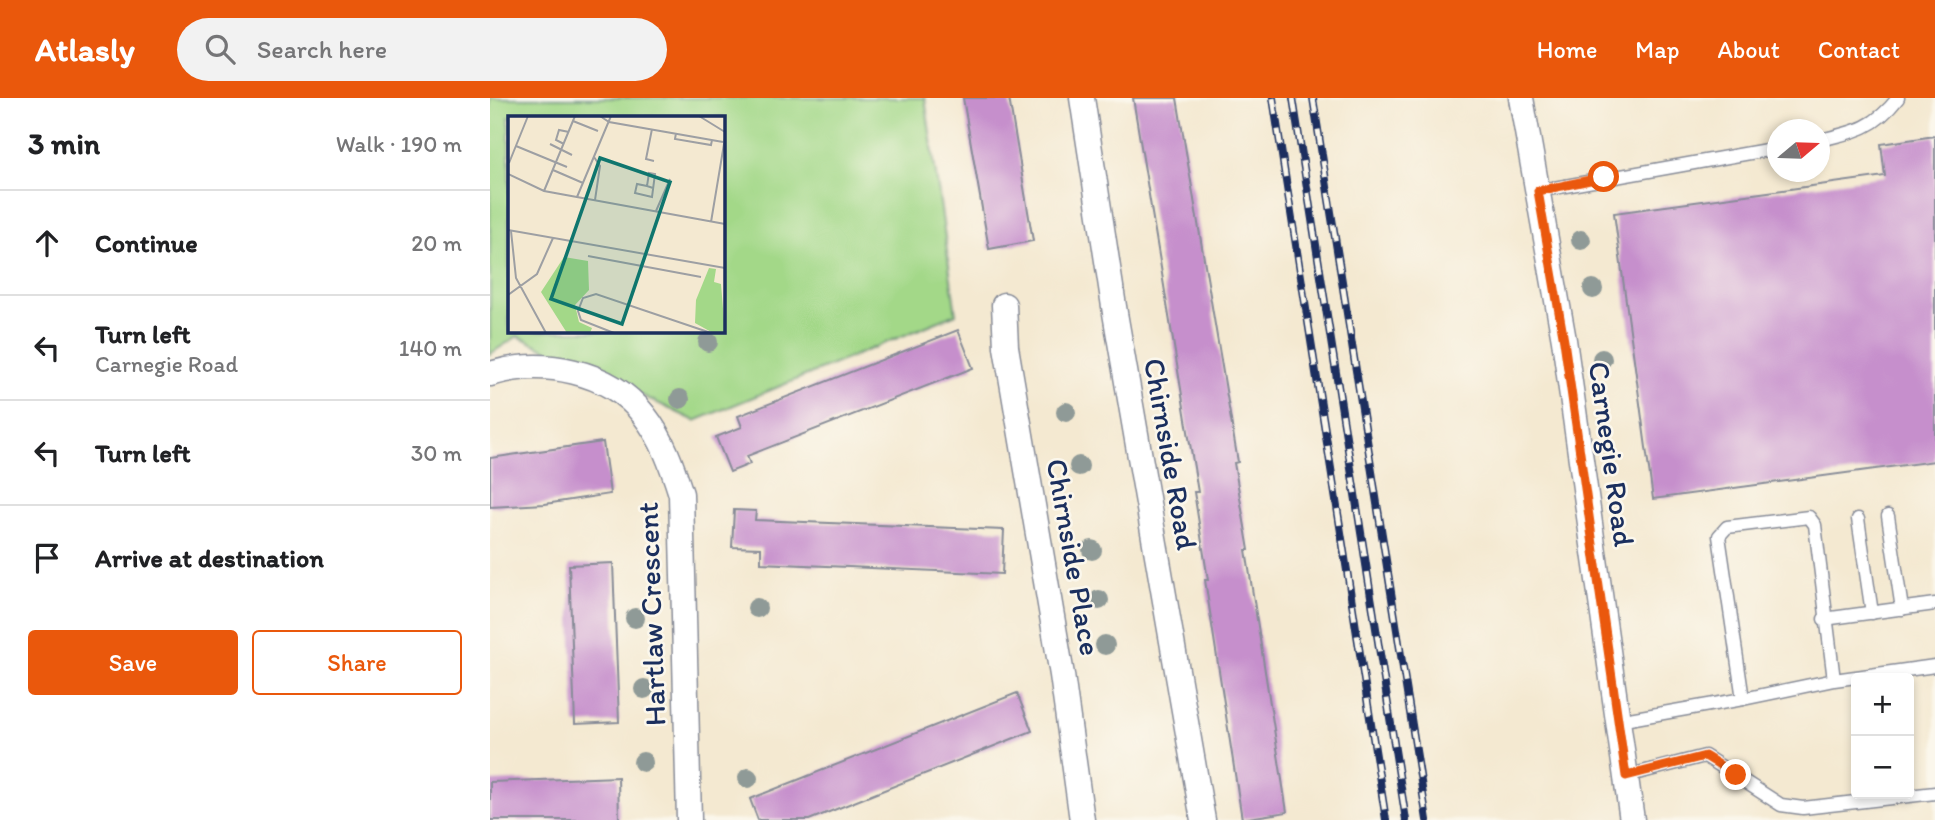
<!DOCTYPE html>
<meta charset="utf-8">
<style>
:root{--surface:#fff;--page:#f2f2f2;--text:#202124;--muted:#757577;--line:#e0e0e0;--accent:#ea580c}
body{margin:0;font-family:Itim,sans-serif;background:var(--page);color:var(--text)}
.controls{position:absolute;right:21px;bottom:21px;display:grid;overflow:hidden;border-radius:7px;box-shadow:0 4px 10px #0003}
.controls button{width:63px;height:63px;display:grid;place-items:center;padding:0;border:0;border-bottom:2px solid var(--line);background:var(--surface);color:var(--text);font:35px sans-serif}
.compass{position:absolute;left:1277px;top:21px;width:63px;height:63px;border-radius:50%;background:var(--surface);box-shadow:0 4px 10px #0003;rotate:71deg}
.stop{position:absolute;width:21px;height:21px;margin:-16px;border:5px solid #ea580c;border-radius:50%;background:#fff}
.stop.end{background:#ea580c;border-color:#fff;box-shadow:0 2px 7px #0008}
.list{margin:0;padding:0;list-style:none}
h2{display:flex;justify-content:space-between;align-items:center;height:91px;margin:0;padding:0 28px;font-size:30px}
h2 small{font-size:23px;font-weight:400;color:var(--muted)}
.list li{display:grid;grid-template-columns:46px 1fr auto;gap:21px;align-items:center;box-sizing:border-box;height:105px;padding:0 28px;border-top:2px solid var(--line)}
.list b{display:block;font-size:26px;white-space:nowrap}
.list p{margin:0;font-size:23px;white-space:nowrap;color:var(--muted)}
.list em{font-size:23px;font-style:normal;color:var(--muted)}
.actions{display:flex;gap:14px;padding:21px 28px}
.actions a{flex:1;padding:16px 0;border:2px solid var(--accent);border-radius:7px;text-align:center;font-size:24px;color:var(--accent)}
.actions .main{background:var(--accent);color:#fff}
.icon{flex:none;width:38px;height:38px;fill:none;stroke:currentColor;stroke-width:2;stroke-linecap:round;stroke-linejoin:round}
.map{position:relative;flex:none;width:1445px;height:722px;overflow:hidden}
header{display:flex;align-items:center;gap:42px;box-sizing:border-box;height:98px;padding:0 35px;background:var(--accent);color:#fff}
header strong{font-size:33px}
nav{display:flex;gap:38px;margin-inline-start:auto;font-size:24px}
.search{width:490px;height:63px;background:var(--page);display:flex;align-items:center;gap:18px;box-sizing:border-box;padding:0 24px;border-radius:38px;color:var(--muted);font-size:26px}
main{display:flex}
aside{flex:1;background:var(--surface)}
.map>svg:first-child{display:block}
.green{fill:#a3d888;stroke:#5f8473;stroke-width:2;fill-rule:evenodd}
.building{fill:#c68fcc}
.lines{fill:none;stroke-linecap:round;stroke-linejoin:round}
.lane-casing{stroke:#888c98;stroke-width:15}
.street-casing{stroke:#888c98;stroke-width:27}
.lane{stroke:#fff;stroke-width:12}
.street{stroke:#fff;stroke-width:24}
.rail-casing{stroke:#1b2f5e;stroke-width:8}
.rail{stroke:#fbf7ec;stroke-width:5;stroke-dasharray:16;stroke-linecap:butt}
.tree{fill:#8f9a97}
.route{stroke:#ea580c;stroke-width:9}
.labels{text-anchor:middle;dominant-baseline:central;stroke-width:5;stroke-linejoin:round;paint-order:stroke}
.street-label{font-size:30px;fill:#1b2f5e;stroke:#fbf7ec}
.inset-road{fill:none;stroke:#9d9fa3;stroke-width:2}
.view{fill:#0f766e;fill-opacity:0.15;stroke:#0f766e;stroke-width:3.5}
.inset-edge{fill:none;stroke:#1b2f5e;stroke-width:3.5}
</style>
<header>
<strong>Atlasly</strong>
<div class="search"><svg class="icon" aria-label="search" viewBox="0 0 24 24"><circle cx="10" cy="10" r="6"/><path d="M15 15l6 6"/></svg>Search here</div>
<nav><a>Home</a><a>Map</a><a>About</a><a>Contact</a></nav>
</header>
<main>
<aside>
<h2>3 min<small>Walk · 190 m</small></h2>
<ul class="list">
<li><svg class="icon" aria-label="ahead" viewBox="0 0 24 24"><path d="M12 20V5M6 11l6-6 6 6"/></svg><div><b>Continue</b></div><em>20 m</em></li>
<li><svg class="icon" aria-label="left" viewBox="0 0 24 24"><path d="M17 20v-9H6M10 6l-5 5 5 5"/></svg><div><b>Turn left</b><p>Carnegie Road</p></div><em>140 m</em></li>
<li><svg class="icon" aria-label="left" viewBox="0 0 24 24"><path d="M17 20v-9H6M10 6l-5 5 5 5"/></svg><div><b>Turn left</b></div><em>30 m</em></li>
<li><svg class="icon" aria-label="arrive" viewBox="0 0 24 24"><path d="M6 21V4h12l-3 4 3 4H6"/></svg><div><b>Arrive at destination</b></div></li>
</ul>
<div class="actions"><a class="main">Save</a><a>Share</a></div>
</aside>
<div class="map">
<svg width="1445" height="722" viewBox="0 0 1445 722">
<rect width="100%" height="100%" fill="#fbf7ec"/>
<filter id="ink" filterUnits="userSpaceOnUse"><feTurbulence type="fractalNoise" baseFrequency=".0143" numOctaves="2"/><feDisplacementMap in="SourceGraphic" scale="14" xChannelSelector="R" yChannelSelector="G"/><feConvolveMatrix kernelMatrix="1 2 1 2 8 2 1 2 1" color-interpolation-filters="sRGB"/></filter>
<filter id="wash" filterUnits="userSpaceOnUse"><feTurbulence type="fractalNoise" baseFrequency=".00686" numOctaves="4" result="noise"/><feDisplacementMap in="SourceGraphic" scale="28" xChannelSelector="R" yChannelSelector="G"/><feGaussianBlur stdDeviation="1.57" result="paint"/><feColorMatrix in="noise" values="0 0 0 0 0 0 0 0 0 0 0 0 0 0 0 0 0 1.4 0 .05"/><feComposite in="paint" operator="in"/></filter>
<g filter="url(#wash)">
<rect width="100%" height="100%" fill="#f4e9d1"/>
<!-- green -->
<path class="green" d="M0,0H435L466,216L205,323L28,238L0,256ZM19,19H233V233H19Z"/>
<g id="blocks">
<!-- building -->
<g class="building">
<path d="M473,0H519L543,143L499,151Z"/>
<path d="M643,0H687L748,364L744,365L759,452H756L797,714L752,721L715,482H718L704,394H708Z"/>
<path d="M1445,38V363L1163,401L1124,115L1395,78L1391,46Z"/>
<path d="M468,232L483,270L257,358L260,366L240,374L226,339L252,329L248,318Z"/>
<path d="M113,344L120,396L55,406L0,409V360Z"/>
<path d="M244,412L266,413L265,422L514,432L512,476L271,465V450L242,449Z"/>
<path d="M123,465L129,624L85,626L79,467Z"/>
<path d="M527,595L542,633L319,722H268L260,701Z"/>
<path d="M128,679L129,722H0V684Z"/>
</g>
</g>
</g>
<g filter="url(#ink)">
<use href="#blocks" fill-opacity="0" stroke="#888c98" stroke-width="2"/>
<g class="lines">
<defs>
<g id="lane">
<path d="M1330,42C1365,34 1385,30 1408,0"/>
<path d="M1047,93L1288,50"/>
<path d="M1398,418L1412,511"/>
<path d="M1368,421L1382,515"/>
<path d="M1334,521L1445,506"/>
<path d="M1344,582L1325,427L1319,419L1237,429L1229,438L1253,601L1344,582L1445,568"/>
<path d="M1128,623L1253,601"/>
<path d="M1136,678L1215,658L1291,707L1313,710L1445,695"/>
</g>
<g id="street">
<path d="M592,0L625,215L713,722"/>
<path d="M1031,0L1074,242L1142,722"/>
<path d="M514,207L516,249L572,577L592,722"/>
<path d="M0,276C52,260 119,272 154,317C173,341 182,368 191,396L199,722"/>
</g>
</defs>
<!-- lane casing -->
<use href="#lane" class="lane-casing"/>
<!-- street casing -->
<use href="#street" class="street-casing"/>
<!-- lane -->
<use href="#lane" class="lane"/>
<!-- street -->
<use href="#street" class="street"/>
<defs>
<g id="rail">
<path d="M783,0L896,722"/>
<path d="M803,0L916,722"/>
<path d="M823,0L937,722"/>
</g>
</defs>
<!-- rail casing -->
<use href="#rail" class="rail-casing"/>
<!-- rail -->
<use href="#rail" class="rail"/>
</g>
<!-- trees -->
<g class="tree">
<circle cx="1091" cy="142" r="10"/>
<circle cx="1103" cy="191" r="10"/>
<circle cx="218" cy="244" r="10"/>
<circle cx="1112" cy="261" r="10"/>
<circle cx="190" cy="301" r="10"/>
<circle cx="576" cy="314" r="10"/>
<circle cx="589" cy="368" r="10"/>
<circle cx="602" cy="452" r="10"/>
<circle cx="609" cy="502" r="10"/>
<circle cx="267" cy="510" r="10"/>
<circle cx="145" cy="520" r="10"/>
<circle cx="615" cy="547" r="10"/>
<circle cx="154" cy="591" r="10"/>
<circle cx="153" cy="664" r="10"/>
<circle cx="258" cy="680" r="10"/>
</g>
</g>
<g class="lines" filter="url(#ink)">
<!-- route -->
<path class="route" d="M1114,79L1048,93L1074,243L1136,678L1215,658L1246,677"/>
</g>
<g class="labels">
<!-- street labels -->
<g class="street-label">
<text transform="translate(681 356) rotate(80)">Chirnside Road</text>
<text transform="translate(1122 356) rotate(82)">Carnegie Road</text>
<text transform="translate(584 459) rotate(80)">Chirnside Place</text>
<text transform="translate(161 516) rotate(-92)">Hartlaw Crescent</text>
</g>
</g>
<!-- overview -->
<g transform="translate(18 18)">
<rect width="217" height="217" fill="#f4e9d1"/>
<path d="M56,141L80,145L81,174L67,189L71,206L84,212L82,217H59L33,176ZM201,152L208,153L206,166L213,168L217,217H205L187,207L188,184Z" fill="#a3d888"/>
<path class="inset-road" d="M92,0L101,6L215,26M191,0L217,16M65,5L90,15M144,13L138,43L146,45M168,17L167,23L203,29L204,24M42,28L64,39M56,28L48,24L51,14L61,16M8,30L59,51M86,41L92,50L87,84M1,47L20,0M45,54L75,67M0,58L36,75L217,108M139,70L141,57L147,58L144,81L127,77L129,68L139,70L145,72M36,75L67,0M69,81L103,0M148,95L162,63M203,106L217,22M0,114L217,152M3,115L8,162L38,217M80,140L193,161M0,179L29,158L45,122M106,217L73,204L70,195L75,182L88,178L203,217"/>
<path class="view" d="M92,42L162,66L114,208L43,183Z"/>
<rect width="217" height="217" class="inset-edge"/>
</g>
</svg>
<div class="controls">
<button>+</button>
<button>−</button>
</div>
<svg class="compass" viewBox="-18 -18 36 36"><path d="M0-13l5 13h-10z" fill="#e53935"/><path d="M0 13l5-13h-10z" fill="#757577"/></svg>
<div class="stop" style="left:1114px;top:79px"></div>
<div class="stop end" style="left:1246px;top:677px"></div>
</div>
</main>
